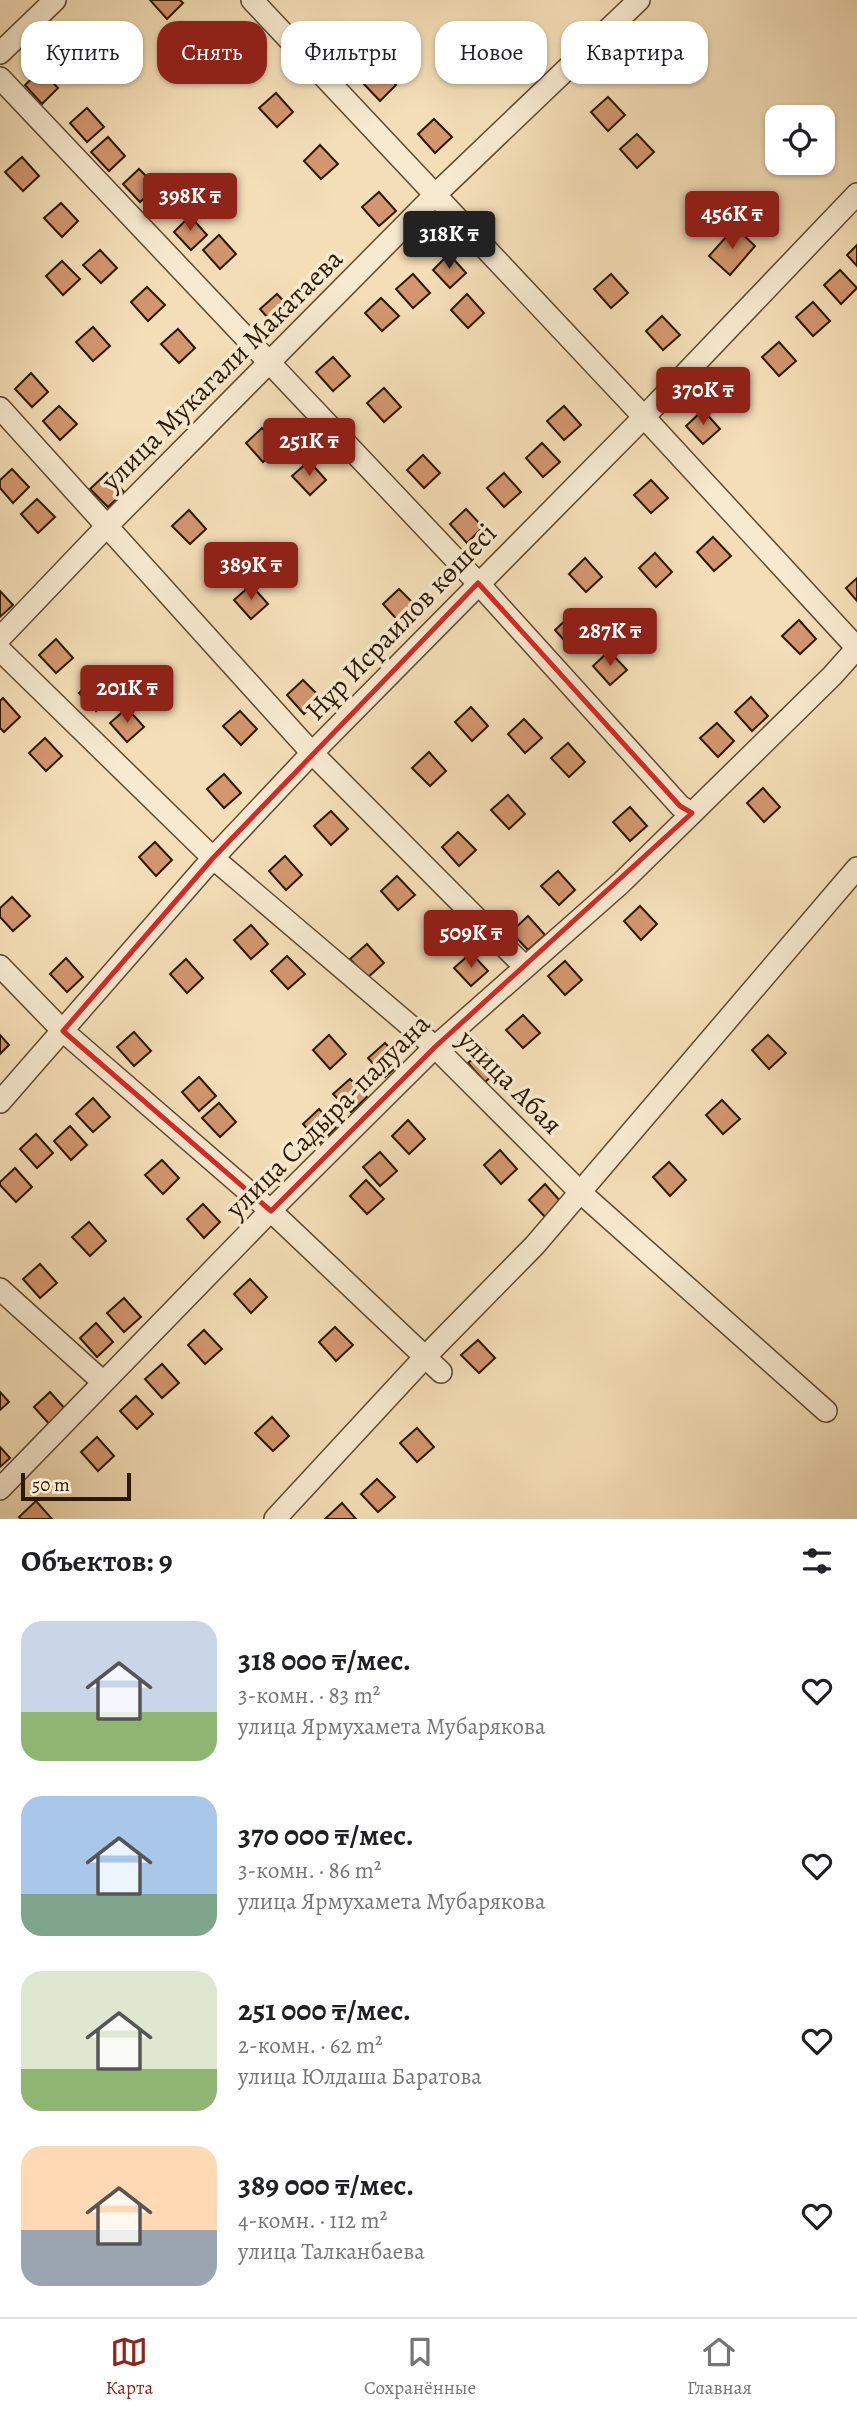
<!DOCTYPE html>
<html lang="ru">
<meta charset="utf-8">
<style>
:root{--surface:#fff;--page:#f2f2f2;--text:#202124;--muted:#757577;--line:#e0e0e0;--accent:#8f2418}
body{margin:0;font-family:Alegreya,serif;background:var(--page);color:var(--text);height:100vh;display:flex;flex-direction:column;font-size:26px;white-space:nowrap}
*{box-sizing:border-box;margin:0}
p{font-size:23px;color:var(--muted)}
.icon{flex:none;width:38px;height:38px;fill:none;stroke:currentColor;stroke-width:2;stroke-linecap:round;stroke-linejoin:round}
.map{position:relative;height:1519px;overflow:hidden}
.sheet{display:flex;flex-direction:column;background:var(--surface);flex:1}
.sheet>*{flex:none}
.guide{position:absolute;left:21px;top:21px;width:816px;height:63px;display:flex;gap:14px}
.fabs{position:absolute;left:765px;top:105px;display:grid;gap:14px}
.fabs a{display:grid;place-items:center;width:70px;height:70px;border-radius:14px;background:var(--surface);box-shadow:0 2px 5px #0004;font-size:35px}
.scale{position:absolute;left:21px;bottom:18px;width:110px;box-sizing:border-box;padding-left:7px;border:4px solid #2c1803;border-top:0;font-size:19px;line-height:24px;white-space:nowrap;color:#2c1803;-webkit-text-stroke:5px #f8ead0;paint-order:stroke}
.price{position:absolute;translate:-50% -60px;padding:0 16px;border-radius:7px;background:var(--accent);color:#fff;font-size:23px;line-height:46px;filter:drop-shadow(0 2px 4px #0008)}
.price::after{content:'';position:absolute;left:50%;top:42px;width:21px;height:16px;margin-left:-10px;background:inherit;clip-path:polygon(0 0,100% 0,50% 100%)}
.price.active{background:#222;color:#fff}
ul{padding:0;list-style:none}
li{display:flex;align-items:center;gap:21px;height:175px;padding:0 21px}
li span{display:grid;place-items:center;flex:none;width:196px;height:140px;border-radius:21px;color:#555}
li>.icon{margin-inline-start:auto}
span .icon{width:84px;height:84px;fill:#fffc;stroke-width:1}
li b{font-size:30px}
h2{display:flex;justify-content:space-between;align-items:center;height:84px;padding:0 21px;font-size:30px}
.chip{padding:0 24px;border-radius:21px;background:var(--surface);box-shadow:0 2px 5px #0004;font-size:24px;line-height:63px}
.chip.active{background:var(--accent);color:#fff}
.dock{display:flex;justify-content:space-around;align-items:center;height:98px;border-top:2px solid var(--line);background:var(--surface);font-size:19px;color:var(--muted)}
.dock a{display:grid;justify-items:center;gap:4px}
.dock .active{color:var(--accent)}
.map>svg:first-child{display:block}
</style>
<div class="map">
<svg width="857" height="1519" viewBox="0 0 857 1519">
<rect width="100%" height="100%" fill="#f4deb7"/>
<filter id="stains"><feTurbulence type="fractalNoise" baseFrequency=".00286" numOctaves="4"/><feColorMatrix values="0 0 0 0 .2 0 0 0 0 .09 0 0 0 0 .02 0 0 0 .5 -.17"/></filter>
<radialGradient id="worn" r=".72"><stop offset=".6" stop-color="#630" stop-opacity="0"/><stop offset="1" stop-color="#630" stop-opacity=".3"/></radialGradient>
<!-- building -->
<g fill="#d3966e" stroke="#2c1803" stroke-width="2">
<path d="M150 0H180L183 3 167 19Z"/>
<path d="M230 35 248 54 231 69 214 50Z"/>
<path d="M123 36 140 54 124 70 107 51Z"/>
<path d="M379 67 396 85 380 101 362 82Z"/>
<path d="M41 70 58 88 42 104 25 85Z"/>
<path d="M276 93 293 112 277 127 259 108Z"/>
<path d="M608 97 625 115 608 131 591 112Z"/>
<path d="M87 108 104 127 87 142 70 123Z"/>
<path d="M434 119 452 137 435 153 418 134Z"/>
<path d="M637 134 654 152 637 168 620 149Z"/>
<path d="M108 137 125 156 109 171 91 152Z"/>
<path d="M320 145 338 164 321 179 304 161Z"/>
<path d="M22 157 39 176 23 191 5 172Z"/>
<path d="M139 169 157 187 140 202 123 184Z"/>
<path d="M379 192 396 211 379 226 362 207Z"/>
<path d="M61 203 78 221 62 237 44 218Z"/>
<path d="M190 216 207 235 191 250 174 232Z"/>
<path d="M735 227 755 246 730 275 709 256Z"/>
<path d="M219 235 236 254 220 269 203 250Z"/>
<path d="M857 245V266L847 255Z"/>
<path d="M100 250 117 268 101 283 83 265Z"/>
<path d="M449 254 466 273 450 288 433 270Z"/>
<path d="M62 261 80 279 63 295 46 276Z"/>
<path d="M840 270 857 288 841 304 824 285Z"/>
<path d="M413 274 430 293 413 308 396 289Z"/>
<path d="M611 274 628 293 611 308 594 289Z"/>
<path d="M147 287 165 305 148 321 131 302Z"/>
<path d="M277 294 294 312 277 328 260 309Z"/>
<path d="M467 294 484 313 468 328 451 310Z"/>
<path d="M381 298 399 316 382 331 365 313Z"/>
<path d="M813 302 830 321 813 336 796 317Z"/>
<path d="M662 316 680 335 663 350 646 331Z"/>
<path d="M93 327 110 346 93 361 76 342Z"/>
<path d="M178 329 195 348 179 363 161 344Z"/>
<path d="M779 342 796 361 779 376 762 357Z"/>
<path d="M333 357 350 376 333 391 316 372Z"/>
<path d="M31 373 48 392 32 407 15 389Z"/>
<path d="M384 388 401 407 384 422 367 403Z"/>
<path d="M59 406 77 424 60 440 43 421Z"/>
<path d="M564 406 581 425 564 440 547 421Z"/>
<path d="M703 410 720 429 703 444 686 426Z"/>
<path d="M262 428 280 447 263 462 246 443Z"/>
<path d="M542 443 560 462 543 477 526 458Z"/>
<path d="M423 455 440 473 424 488 407 470Z"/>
<path d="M309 461 326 480 310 495 292 476Z"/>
<path d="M12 469 29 487 13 503 0 488V480Z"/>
<path d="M107 473 124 492 108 507 90 489Z"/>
<path d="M504 473 521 492 504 507 487 488Z"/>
<path d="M651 480 668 498 651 513 634 495Z"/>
<path d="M37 499 55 517 38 533 21 514Z"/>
<path d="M466 509 483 527 467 543 450 524Z"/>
<path d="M189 510 206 529 190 544 172 526Z"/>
<path d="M713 537 731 556 714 571 697 552Z"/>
<path d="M655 553 672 572 656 587 639 568Z"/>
<path d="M585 558 602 577 586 592 569 574Z"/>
<path d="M857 578V601L846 588Z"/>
<path d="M251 585 268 604 251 619 234 600Z"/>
<path d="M399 589 417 607 400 623 383 604Z"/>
<path d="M0 591 13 605 0 617Z"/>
<path d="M571 615 588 634 572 649 555 630Z"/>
<path d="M799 620 816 639 800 654 782 636Z"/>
<path d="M56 639 73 658 56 673 39 655Z"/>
<path d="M609 651 627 670 610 685 593 666Z"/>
<path d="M95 678 113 696 96 711 79 693Z"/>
<path d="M303 680 321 698 304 714 287 695Z"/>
<path d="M751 697 768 716 752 731 735 712Z"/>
<path d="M3 698 20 717 4 732 0 728V701Z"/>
<path d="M471 707 488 726 472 741 455 722Z"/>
<path d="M127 708 144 727 127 742 110 723Z"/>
<path d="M240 711 257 729 241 745 223 726Z"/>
<path d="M524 719 542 738 525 753 508 734Z"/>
<path d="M717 723 734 741 718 757 700 738Z"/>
<path d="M45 738 62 756 46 771 29 753Z"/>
<path d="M568 743 585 762 569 777 551 758Z"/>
<path d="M429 752 446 771 430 786 412 768Z"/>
<path d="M224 774 241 793 224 808 207 789Z"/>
<path d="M763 788 780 807 764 822 747 803Z"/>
<path d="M508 795 525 814 509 829 491 810Z"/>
<path d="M630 807 647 826 630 841 613 822Z"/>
<path d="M331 811 348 829 331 845 314 826Z"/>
<path d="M458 832 476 850 459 866 442 847Z"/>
<path d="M155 842 172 860 156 876 139 857Z"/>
<path d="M285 856 302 875 286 890 269 871Z"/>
<path d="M558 871 575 890 559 905 541 886Z"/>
<path d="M397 876 415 895 398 910 381 891Z"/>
<path d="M12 897 30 916 13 931 0 917V908Z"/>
<path d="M640 906 657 924 641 940 624 921Z"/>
<path d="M528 916 545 935 528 950 511 932Z"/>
<path d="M251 925 268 944 251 959 234 940Z"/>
<path d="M367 944 384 963 367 978 350 959Z"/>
<path d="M471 953 488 971 471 986 454 968Z"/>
<path d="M287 956 305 974 288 989 271 971Z"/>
<path d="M66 958 83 977 67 992 50 974Z"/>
<path d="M186 959 203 978 187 993 170 974Z"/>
<path d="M565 961 582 980 565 995 548 976Z"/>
<path d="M523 1015 540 1033 523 1048 506 1030Z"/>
<path d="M134 1032 151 1051 134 1066 117 1047Z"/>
<path d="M0 1035 9 1045 0 1054Z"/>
<path d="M329 1035 346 1054 330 1069 313 1050Z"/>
<path d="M768 1035 786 1053 769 1069 752 1050Z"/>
<path d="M385 1043 402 1062 385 1077 368 1058Z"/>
<path d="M485 1048 502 1067 485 1082 468 1063Z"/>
<path d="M199 1077 216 1096 199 1111 182 1092Z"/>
<path d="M350 1079 367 1097 351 1112 333 1094Z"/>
<path d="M93 1098 110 1117 93 1132 76 1114Z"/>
<path d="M722 1100 740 1119 723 1134 706 1115Z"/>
<path d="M219 1103 236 1122 220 1137 202 1118Z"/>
<path d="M319 1109 336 1128 320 1143 303 1124Z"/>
<path d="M408 1120 425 1139 409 1154 392 1136Z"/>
<path d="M70 1126 87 1145 71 1160 54 1141Z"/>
<path d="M36 1134 53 1153 37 1168 20 1149Z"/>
<path d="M500 1150 517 1169 501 1184 484 1165Z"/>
<path d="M380 1152 397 1171 380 1186 363 1167Z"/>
<path d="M162 1160 179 1178 163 1194 145 1175Z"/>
<path d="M669 1162 686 1180 670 1196 653 1177Z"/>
<path d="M15 1168 32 1187 16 1202 0 1185V1182Z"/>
<path d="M366 1180 384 1199 367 1214 350 1196Z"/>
<path d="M545 1184 562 1203 546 1218 529 1200Z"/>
<path d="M203 1204 220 1222 204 1238 187 1219Z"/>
<path d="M89 1222 106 1241 90 1256 72 1237Z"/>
<path d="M40 1264 57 1283 40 1298 23 1279Z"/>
<path d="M250 1279 267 1297 251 1313 234 1294Z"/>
<path d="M124 1298 141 1317 124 1332 107 1313Z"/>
<path d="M96 1323 113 1342 97 1357 80 1338Z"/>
<path d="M335 1327 353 1345 336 1361 319 1342Z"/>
<path d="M204 1330 222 1349 205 1364 188 1345Z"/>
<path d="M478 1340 495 1358 479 1373 461 1355Z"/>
<path d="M162 1364 179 1383 162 1398 145 1379Z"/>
<path d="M0 1392 9 1402 0 1410Z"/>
<path d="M50 1392 67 1411 51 1426 34 1407Z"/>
<path d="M136 1396 153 1414 137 1429 120 1411Z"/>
<path d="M272 1417 289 1436 273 1451 255 1433Z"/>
<path d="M417 1428 434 1447 417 1462 400 1443Z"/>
<path d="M97 1437 114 1456 98 1471 81 1452Z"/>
<path d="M0 1447 10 1458 0 1467Z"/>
<path d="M377 1479 395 1497 378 1512 361 1494Z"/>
<path d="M36 1501 52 1519H21L19 1517Z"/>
<path d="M342 1503 356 1519H325Z"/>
</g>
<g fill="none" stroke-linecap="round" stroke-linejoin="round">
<defs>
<g id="minor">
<path d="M252 0 644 417 857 648"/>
<path d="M0 53 55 0"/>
<path d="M0 78 478 583 680 806 692 813"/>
<path d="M0 408 312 753 525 967"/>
<path d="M0 638 107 526 435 195 639 0"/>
<path d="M0 650 213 858 435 1047 580 1192 826 1411"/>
<path d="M0 966 63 1031 271 1211 441 1372"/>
<path d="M0 1102 213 858 312 753 644 417 857 194"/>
<path d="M0 1289 103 1382"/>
<path d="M0 1489 278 1203 435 1047 621 883 832 676 857 648"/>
<path d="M275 1519 425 1357 535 1245 857 868"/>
</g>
</defs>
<!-- minor casing -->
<use href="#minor" stroke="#5e4a30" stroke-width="24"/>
<!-- minor -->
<use href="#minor" stroke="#f8ead0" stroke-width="21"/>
</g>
<!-- marked area -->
<path fill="none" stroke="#d62828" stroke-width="5" stroke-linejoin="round" d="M478 583 680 806 692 813 435 1047 271 1211 63 1031 213 858Z"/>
<g text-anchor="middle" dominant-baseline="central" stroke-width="7" stroke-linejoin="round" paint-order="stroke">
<!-- street labels -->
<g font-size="28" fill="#2c1803" stroke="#f8ead0">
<text transform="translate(222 370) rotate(-45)">улица Мукагали Макатаева</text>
<text transform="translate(401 622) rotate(-46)">Нұр Исраилов көшесі</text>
<text transform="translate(510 1082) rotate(45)">улица Абая</text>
<text transform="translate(328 1116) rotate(-45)">улица Садыра-палуана</text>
</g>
</g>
<rect width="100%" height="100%" filter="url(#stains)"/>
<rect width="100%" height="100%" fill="url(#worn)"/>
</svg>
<div class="fabs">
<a><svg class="icon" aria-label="locate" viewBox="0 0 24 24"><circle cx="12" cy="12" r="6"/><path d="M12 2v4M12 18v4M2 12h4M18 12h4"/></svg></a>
</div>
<div class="scale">50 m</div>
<b class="price" style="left:190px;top:233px">398K ₸</b>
<b class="price" style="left:732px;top:251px">456K ₸</b>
<b class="price active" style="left:449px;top:271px">318K ₸</b>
<b class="price" style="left:703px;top:427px">370K ₸</b>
<b class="price" style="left:309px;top:478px">251K ₸</b>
<b class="price" style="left:251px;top:602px">389K ₸</b>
<b class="price" style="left:610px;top:668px">287K ₸</b>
<b class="price" style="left:127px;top:725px">201K ₸</b>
<b class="price" style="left:471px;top:970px">509K ₸</b>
<div class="guide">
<a class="chip">Купить</a>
<a class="chip active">Снять</a>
<a class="chip">Фильтры</a>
<a class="chip">Новое</a>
<a class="chip">Квартира</a>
</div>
</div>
<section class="sheet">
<h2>Объектов: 9<svg class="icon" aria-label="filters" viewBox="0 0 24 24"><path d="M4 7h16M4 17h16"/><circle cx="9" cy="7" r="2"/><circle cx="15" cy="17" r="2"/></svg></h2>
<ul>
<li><span style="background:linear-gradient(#c9d6e8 65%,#8fb573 0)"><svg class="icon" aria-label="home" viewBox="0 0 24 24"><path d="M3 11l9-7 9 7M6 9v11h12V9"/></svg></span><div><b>318 000 ₸/мес.</b><p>3-комн. · 83 m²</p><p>улица Ярмухамета Мубарякова</p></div><svg class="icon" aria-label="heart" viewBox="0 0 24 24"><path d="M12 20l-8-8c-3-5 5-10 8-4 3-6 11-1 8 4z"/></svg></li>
<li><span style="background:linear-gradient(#a9c7e8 70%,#7fa58c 0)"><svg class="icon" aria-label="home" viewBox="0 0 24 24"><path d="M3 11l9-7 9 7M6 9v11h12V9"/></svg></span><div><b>370 000 ₸/мес.</b><p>3-комн. · 86 m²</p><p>улица Ярмухамета Мубарякова</p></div><svg class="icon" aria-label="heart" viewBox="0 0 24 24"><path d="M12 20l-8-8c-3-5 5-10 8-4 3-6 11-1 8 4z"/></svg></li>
<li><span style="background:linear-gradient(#dfe7d0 70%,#8fb573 0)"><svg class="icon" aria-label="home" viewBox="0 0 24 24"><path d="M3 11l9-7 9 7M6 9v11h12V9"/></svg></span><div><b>251 000 ₸/мес.</b><p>2-комн. · 62 m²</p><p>улица Юлдаша Баратова</p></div><svg class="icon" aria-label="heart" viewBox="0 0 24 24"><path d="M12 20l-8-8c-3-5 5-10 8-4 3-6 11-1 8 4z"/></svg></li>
<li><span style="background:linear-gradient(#ffd9b3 60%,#9aa5b1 0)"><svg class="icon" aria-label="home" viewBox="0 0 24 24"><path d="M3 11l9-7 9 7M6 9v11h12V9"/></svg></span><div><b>389 000 ₸/мес.</b><p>4-комн. · 112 m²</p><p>улица Талканбаева</p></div><svg class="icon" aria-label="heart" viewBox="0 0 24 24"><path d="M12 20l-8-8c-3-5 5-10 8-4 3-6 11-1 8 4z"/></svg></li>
</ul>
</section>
<nav class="dock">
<a class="active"><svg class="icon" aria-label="map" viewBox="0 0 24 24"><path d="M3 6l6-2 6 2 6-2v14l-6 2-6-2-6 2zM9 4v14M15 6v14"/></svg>Карта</a>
<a><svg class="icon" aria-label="saved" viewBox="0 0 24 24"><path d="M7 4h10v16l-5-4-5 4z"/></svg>Сохранённые</a>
<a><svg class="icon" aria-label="home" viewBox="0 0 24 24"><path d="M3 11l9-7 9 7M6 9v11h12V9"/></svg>Главная</a>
</nav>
